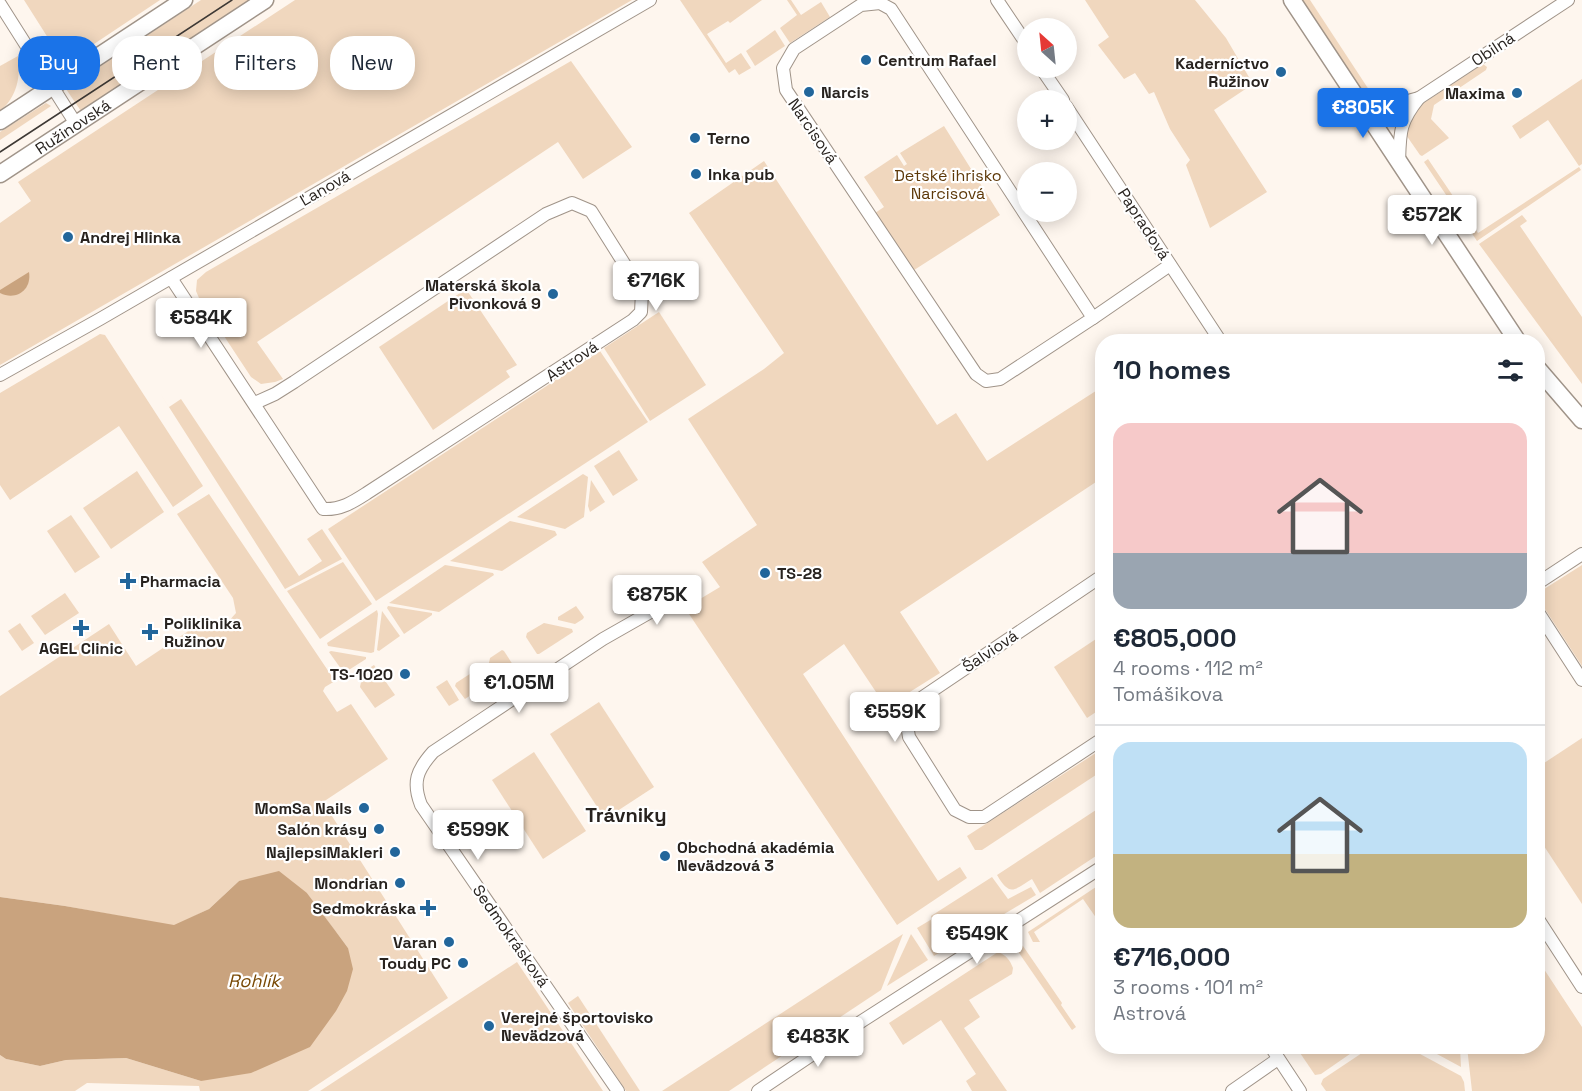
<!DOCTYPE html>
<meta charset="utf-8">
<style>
:root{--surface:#fff;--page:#f6f6f7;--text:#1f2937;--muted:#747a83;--line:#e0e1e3;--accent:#1a73e8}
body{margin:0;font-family:"Space Grotesk",sans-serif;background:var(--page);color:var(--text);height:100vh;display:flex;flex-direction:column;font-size:22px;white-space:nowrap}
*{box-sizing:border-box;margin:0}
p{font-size:20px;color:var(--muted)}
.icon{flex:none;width:33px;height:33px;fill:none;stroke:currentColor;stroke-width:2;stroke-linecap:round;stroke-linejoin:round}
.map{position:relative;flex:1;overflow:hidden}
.sheet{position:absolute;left:1095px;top:334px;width:450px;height:720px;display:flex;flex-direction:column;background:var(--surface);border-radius:24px;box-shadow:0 3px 15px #0003}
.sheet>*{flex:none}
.banner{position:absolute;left:18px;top:36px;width:570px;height:54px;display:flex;gap:12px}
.needle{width:39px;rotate:333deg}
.controls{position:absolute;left:1017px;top:18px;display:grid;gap:12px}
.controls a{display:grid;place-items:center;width:60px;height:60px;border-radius:50%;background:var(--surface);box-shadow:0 3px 15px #0003;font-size:30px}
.price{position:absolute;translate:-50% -51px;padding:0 14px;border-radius:6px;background:#fff;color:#222;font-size:20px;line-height:39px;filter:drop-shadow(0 2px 3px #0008)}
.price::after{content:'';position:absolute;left:50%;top:36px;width:18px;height:14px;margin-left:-9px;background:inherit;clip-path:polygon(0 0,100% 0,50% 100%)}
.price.selected{background:var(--accent);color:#fff}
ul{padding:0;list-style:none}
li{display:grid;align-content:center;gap:12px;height:318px;padding:0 18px}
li+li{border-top:2px solid var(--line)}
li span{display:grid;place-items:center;height:186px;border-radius:18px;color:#555}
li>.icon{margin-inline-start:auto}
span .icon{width:108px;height:108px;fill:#fffc;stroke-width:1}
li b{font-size:26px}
h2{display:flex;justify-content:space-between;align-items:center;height:72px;padding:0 18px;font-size:26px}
.chip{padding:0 21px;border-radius:24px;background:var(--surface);box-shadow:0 3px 15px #0003;font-size:21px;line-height:54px}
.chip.selected{background:var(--accent);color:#fff}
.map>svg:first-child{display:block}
</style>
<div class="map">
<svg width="1582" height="1091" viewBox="0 0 1582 1091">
<rect width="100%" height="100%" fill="#fef6ee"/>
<!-- green -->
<g fill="#f0d7be">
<path d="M24 0H160L70 60 51 58 39 49 50 41Z"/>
<path d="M201 0H249L81 111 66 89Z"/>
<path d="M295 0H632L0 365V223L31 201 18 182Z"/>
<path d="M680 0H762L730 23 728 21 707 34 726 63 741 53 751 68 739 75 735 69 729 73Z"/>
<path d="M787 0H791L801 15 821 2 830 17 790 43 780 28 797 15Z"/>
<path d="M1085 0H1195L1226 38 1253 84 1214 110 1267 192 1210 228 1186 165 1190 160 1170 129 1154 92 1149 94 1135 73 1124 79 1098 45 1109 37Z"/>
<path d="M1302 0H1310L1375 99 1362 91Z"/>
<path d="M775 30 785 46 755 66 746 51Z"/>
<path d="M18 56C21 76 17 97 0 111V66Z"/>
<path d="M571 61 632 147 583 179 558 142 257 342 283 379 275 382 261 384 251 377 199 298 196 291 197 280 206 272Z"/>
<path d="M1483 64 1487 67 1486 70 1434 105 1431 119 1449 138 1422 156 1420 155 1404 132 1413 110Z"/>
<path d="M1582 79V164L1579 166 1548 120 1520 139 1512 126Z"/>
<path d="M46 103 51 106 0 140V132Z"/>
<path d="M944 126 1000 215 911 272 872 215 884 207 864 177 897 155 904 166 907 164 900 153Z"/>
<path d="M1428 159 1478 233 1579 167 1581 170 1477 241 1424 162Z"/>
<path d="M764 161 937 425 956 413 987 461 1102 387V478L900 612 940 673 886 707 844 644 803 674 938 881 960 867 967 878 897 925 685 608 720 587 702 562 757 525 688 419 764 369 784 353 689 213Z"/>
<path d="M1522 215 1527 221 1520 226 1582 317V384L1479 244Z"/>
<path d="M466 289 517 365 506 371 510 377 433 430 379 347Z"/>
<path d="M659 312 706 385 650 421 604 348Z"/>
<path d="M100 334 105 335 203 486 173 507 119 426 10 500 0 485V393Z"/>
<path d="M600 351 648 422 376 601 328 529Z"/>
<path d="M160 393 169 407 181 399 299 576 322 561 307 539 322 529 342 559 285 589Z"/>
<path d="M619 450 638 480 613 496 594 466Z"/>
<path d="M137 471 164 512 111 549 83 508Z"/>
<path d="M583 474 588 477 584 517 565 529 517 517Z"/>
<path d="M591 480 605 502 590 512 588 506Z"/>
<path d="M209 494 335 681 325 687 323 691 337 712 351 704 388 759 323 802 448 998 308 1091H200L199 1086 87 1083 75 1091H0V1055L6 1059 40 1066 66 1060 126 1058 201 1081 348 948 307 893 239 881 209 909 174 926 65 906 0 897V696L109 624 136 666 208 618 214 628 227 623 236 613 233 598 177 514Z"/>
<path d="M71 515 100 557 75 573 47 531Z"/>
<path d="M510 521 555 531 557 535 502 571 450 561Z"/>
<path d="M343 562 372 604 320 639 287 591Z"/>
<path d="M445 565 493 573 494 575 439 612 389 603Z"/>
<path d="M1582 565V666L1539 600 1541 591Z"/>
<path d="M65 593 79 613 45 635 31 616Z"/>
<path d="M388 606 432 613V615L404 634 387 608Z"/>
<path d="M576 606 584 617 583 619 575 624 558 620V617Z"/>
<path d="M377 610 378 614 374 652 371 653 328 646 327 643Z"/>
<path d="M382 611 400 636 379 651 377 650Z"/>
<path d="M20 623 34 643 22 651 8 631Z"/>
<path d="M544 623 572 629 573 632 539 654H537L526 637 527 633Z"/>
<path d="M1102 635V708L1087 718 1054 667Z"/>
<path d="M502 650 504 651 515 668V670L486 689 484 686 490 658Z"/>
<path d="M331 651 366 657V659L344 673 329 652Z"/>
<path d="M374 665 395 695 375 708 360 687 363 672Z"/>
<path d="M479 668 482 669 477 691 465 699 455 686 456 683Z"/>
<path d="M447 680 459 700 449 706 436 687Z"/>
<path d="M599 702 654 787 605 819 550 734Z"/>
<path d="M1582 738V904L1538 837V767Z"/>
<path d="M1102 749V771L982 850H975L967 836Z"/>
<path d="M534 752 586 831 543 859 492 780Z"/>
<path d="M1102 806V852L1040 893 1032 879C1014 890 1010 897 997 875Z"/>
<path d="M992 877 1008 899 1031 887 1036 895 934 956 917 928 932 919 931 916Z"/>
<path d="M1102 883V919L1099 922 1083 899 1034 932 1040 942H1033L1028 932Z"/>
<path d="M903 934 881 990 729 1091H662Z"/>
<path d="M911 934 928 960 887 986Z"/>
<path d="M1020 945 1023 946 1062 1003 1061 1005 1076 1027 1072 1030 1017 950Z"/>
<path d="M998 952C1006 955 1010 960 1013 968L1012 974 969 1000 980 1017 964 1028 1007 1091H972L966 1081 976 1074 941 1020 903 1045 889 1023Z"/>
<path d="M1538 960 1582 1027V1091H1472L1467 1047H1538Z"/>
<path d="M517 962 603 1091H320Z"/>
<path d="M578 996 640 1091H626L568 1003Z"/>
<path d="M1296 1047H1360L1321 1074 1315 1075Z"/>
<path d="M1371 1047H1407L1461 1076 1464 1082 1465 1091H1326L1321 1084 1323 1079Z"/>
<path d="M1424 1047H1460L1461 1067Z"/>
</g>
<!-- water -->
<g fill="#c9a37e">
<path d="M29 272C32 290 16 301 0 293V290Z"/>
<path d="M279 871 307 893 334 929 348 948 353 969 347 991 336 1011 310 1047 251 1073 201 1081 126 1058 66 1060 40 1066 6 1059 0 1055V897L65 906 174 925 209 909 239 881Z"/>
</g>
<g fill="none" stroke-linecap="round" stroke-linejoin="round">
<defs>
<g id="street">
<path d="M997 0 1028 46"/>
<path d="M880 3 891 9 1093 318 1000 379 986 381 976 374 786 90 783 68 794 49 861 5Z"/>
<path d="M0 4 76 124"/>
<path d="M1041 68 1063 100"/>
<path d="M1355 95C1383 105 1389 107 1419 98L1568 0"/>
<path d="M1066 106 1221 342"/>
<path d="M1399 163C1400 132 1399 123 1419 98"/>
<path d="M171 278 323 509C341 510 353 502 367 493L633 320 641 312 642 292 591 211 572 203 546 214 294 382 275 394 255 403"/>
<path d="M1093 318 1170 265"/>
<path d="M0 375 100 319 650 0"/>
<path d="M1102 576 914 703 906 718 909 737 955 810 969 817H984L1102 739"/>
<path d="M1538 583 1582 554"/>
<path d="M1538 612 1582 680"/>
<path d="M1538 919 1582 987"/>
<path d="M1271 1047 1300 1091"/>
<path d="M618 1091 421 805C412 782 417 770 433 752L603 639 682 594"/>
<path d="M758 1091 862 1021 1102 867"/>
<path d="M1232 1091 1278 1059"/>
</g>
<g id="secondary">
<path d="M1292 0 1518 342"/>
<path d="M0 121 184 0"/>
<path id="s1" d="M0 174 265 0"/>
<path d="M1538 369 1582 420"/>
</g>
</defs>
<!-- street casing -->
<use href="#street" stroke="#a09489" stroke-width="14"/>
<!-- secondary casing -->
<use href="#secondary" stroke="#a09489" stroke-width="19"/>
<!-- street -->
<use href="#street" stroke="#fff" stroke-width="12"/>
<!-- secondary -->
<use href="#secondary" stroke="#fff" stroke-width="16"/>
<!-- tram -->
<path stroke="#3e3935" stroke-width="1.5" d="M0 152 232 0"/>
</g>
<!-- markers -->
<g fill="#22669b" stroke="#fff" stroke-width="2">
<circle cx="866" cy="60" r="6"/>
<circle cx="1281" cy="72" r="6"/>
<circle cx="809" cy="92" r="6"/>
<circle cx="1517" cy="93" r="6"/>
<circle cx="695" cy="138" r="6"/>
<circle cx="696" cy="174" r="6"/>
<circle cx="68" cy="237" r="6"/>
<circle cx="553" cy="294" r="6"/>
<circle cx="765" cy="573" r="6"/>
<path d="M125 572h6v6h6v6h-6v6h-6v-6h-6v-6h6z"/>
<path d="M78 619h6v6h6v6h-6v6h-6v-6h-6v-6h6z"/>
<path d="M147 623h6v6h6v6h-6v6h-6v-6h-6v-6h6z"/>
<circle cx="405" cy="674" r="6"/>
<circle cx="364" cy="808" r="6"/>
<circle cx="379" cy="829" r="6"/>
<circle cx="395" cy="852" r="6"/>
<circle cx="665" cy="856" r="6"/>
<circle cx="400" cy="883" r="6"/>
<path d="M425 899h6v6h6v6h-6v6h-6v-6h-6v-6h6z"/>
<circle cx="449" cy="942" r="6"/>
<circle cx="463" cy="963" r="6"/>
<circle cx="489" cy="1026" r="6"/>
</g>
<g text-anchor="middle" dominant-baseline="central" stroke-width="4.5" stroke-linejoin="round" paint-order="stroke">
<!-- street labels -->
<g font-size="16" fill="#28231f" stroke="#fff">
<text transform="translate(1493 49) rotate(-33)">Obilná</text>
<text stroke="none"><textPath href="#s1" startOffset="87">Ružinovská</textPath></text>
<text transform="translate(813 131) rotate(56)">Narcisová</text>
<text transform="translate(325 188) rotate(-30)">Ľanová</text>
<text transform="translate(1144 224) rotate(57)">Papraďová</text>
<text transform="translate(572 361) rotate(-34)">Astrová</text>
<text transform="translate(990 651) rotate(-34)">Šalviová</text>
<text transform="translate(511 936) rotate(55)">Sedmokrásková</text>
</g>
<!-- poi labels -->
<g font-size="16" font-weight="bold" fill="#28231f" stroke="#fff" text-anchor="end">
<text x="878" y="60" text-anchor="start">Centrum Rafael</text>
<text x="1269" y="63">Kaderníctvo<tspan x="1269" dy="18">Ružinov</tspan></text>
<text x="821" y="92" text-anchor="start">Narcis</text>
<text x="1505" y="93">Maxima</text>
<text x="707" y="138" text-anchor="start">Terno</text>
<text x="708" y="174" text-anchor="start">Inka pub</text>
<text x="80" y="237" text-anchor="start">Andrej Hlinka</text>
<text x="541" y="285">Materská škola<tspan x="541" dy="18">Pivonková 9</tspan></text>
<text x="777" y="573" text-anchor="start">TS-28</text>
<text x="140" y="581" text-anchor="start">Pharmacia</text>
<text x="164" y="623" text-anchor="start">Poliklinika<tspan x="164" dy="18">Ružinov</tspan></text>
<text x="81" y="648" text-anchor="middle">AGEL Clinic</text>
<text x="393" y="674">TS-1020</text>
<text x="352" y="808">MomSa Nails</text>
<text x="367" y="829">Salón krásy</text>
<text x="677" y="847" text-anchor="start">Obchodná akadémia<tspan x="677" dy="18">Nevädzová 3</tspan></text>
<text x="383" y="852">NajlepsiMakleri</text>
<text x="388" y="883">Mondrian</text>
<text x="416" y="908">Sedmokráska</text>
<text x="437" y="942">Varan</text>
<text x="451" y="963">Toudy PC</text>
<text x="501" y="1017" text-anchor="start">Verejné športovisko<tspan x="501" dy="18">Nevädzová</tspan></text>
</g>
<!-- park labels -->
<g font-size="16" fill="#5e3909" stroke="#fff">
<text x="948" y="175">Detské ihrisko<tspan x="948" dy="18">Narcisová</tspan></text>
</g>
<!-- water labels -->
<g font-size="18" font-style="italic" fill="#794905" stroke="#fff">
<text x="254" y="980">Rohlík</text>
</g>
<!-- quarter labels -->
<g font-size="20" font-weight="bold" fill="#28231f" stroke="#fff">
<text x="626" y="815">Trávniky</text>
</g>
</g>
</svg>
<div class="controls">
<a><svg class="needle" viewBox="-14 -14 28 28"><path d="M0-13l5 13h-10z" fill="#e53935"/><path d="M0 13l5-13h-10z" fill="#747a83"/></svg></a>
<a>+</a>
<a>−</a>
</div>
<b class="price selected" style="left:1363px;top:139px">€805K</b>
<b class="price" style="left:1432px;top:246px">€572K</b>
<b class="price" style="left:656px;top:312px">€716K</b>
<b class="price" style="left:201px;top:349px">€584K</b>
<b class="price" style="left:657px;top:626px">€875K</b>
<b class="price" style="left:519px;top:714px">€1.05M</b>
<b class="price" style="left:895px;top:743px">€559K</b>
<b class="price" style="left:478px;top:861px">€599K</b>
<b class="price" style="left:977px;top:965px">€549K</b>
<b class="price" style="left:818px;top:1068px">€483K</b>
<div class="banner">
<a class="chip selected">Buy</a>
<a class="chip">Rent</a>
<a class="chip">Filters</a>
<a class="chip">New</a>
</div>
<section class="sheet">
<h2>10 homes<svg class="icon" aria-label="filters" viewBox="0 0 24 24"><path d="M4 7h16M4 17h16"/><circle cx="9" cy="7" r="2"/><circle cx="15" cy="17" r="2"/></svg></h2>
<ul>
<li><span style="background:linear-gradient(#f6c9c9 70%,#9aa5b1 0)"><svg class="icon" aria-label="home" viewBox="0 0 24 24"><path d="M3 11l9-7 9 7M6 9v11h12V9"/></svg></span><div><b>€805,000</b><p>4 rooms · 112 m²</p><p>Tomášikova</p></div></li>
<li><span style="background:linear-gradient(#bfe0f5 60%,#c2b280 0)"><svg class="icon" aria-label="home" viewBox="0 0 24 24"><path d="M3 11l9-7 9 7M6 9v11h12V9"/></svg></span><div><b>€716,000</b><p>3 rooms · 101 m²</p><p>Astrová</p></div></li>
</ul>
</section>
</div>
